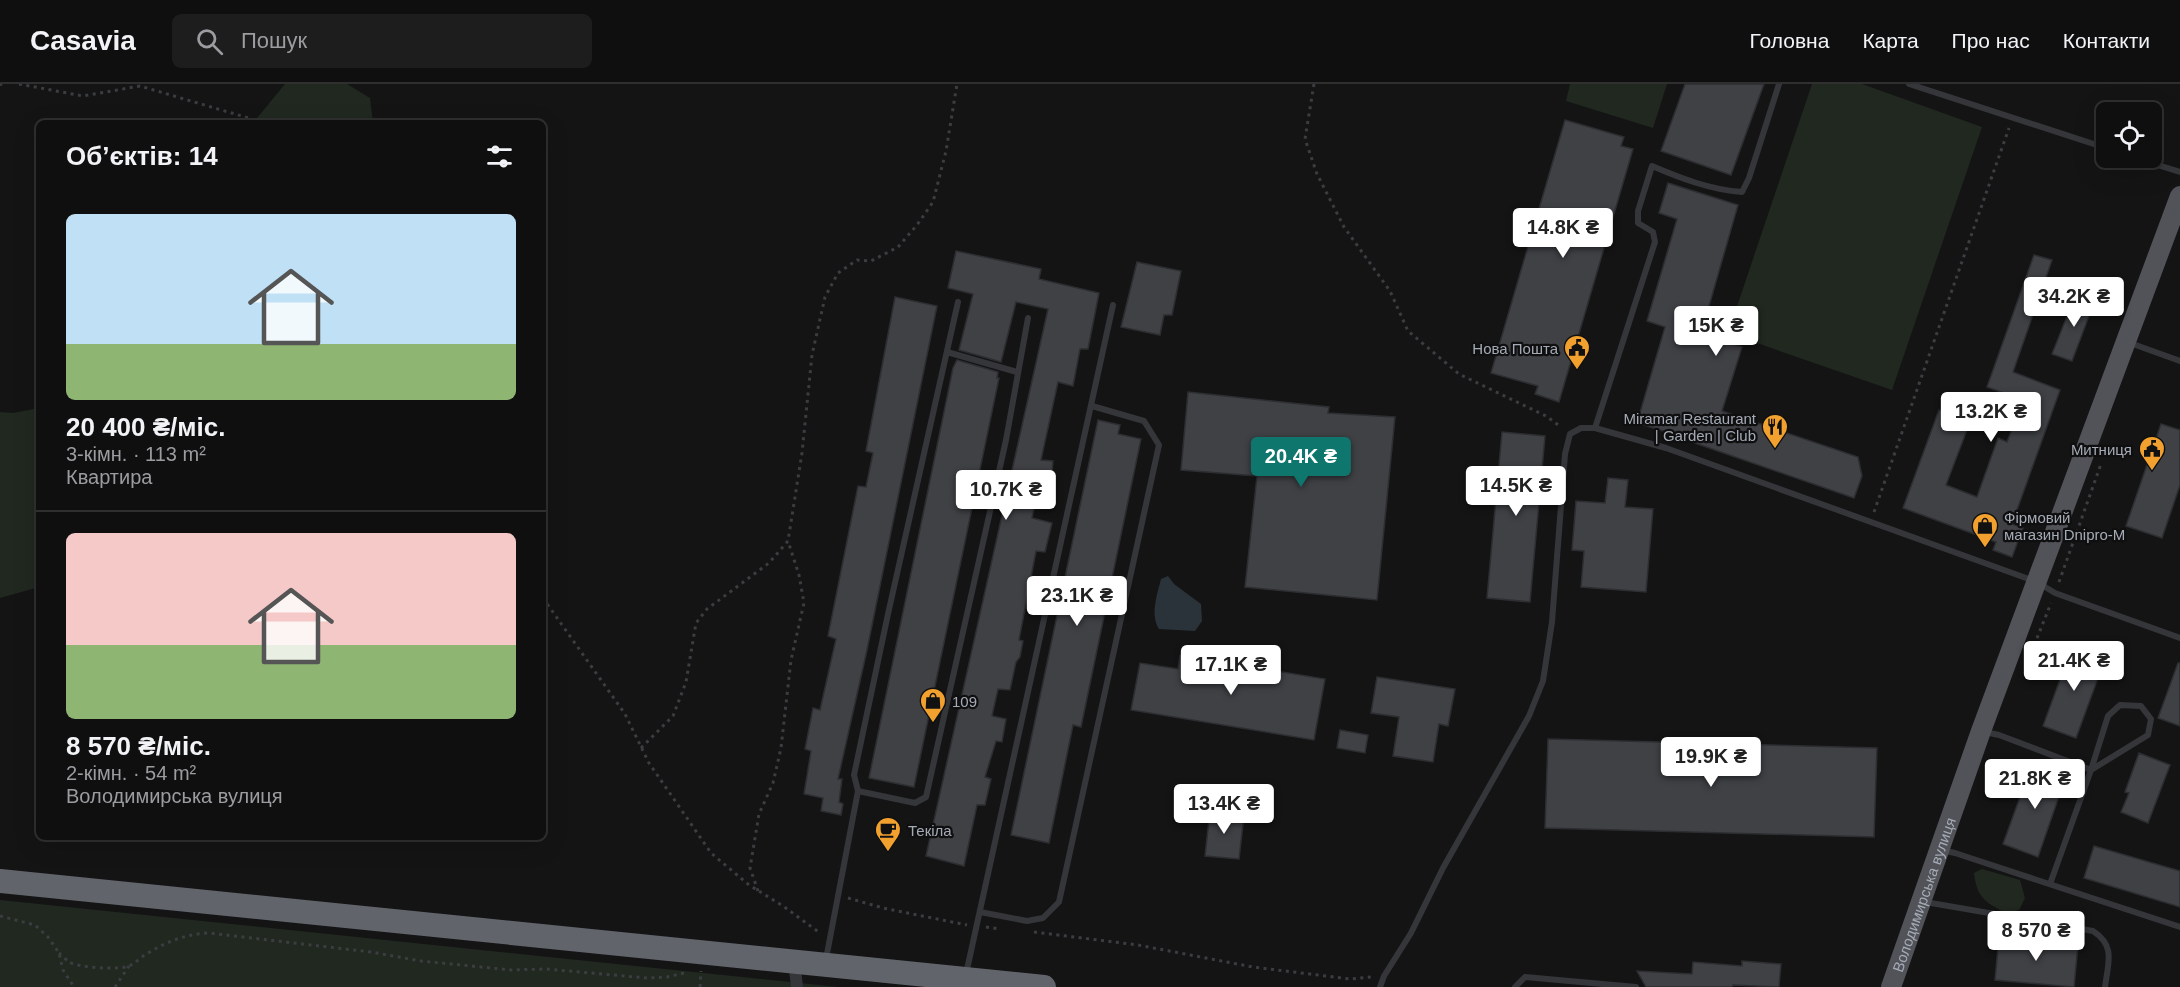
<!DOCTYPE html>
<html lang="uk">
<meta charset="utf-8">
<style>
:root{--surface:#0f0f10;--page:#1d1d1e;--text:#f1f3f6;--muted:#9b9c9f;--line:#2f2f30;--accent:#0f766e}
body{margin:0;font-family:Helvetica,sans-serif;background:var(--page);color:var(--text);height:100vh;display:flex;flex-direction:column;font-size:22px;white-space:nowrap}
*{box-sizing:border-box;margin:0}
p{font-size:20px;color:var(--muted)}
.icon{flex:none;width:33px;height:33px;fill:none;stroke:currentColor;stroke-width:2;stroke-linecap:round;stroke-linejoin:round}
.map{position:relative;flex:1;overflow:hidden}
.panel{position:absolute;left:36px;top:36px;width:510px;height:720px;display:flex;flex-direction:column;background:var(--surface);border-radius:9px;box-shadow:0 6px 24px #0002,0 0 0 2px var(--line)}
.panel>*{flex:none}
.buttons{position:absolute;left:2096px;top:18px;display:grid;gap:12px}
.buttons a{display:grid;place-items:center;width:66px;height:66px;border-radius:9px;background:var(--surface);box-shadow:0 6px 24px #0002,0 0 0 2px var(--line);font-size:30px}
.price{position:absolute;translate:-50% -51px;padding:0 14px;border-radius:6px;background:#fff;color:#222;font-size:20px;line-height:39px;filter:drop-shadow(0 2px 3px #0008)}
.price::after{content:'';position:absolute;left:50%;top:36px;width:18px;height:14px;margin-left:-9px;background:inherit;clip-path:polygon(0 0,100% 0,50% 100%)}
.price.active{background:var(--accent);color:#fff}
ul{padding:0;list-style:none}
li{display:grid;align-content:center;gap:12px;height:318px;padding:0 30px}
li+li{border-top:2px solid var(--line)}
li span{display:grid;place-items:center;height:186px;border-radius:9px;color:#555}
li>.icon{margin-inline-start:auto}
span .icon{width:108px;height:108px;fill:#fffc;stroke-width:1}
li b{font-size:26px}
h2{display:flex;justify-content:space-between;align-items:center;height:72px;padding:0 30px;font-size:26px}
header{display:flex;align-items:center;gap:36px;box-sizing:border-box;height:84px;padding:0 30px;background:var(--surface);border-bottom:2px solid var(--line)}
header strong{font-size:28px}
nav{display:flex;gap:33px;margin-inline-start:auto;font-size:21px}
.search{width:420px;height:54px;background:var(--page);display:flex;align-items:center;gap:15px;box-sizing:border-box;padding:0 21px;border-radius:9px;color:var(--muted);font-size:22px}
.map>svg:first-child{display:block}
</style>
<header>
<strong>Casavia</strong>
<div class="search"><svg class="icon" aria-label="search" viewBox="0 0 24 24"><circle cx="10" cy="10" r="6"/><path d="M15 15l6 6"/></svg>Пошук</div>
<nav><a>Головна</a><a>Карта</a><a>Про нас</a><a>Контакти</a></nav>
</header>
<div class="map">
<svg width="2180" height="903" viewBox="0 0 2180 903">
<rect width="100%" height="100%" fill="#141415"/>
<!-- green -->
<g fill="#202820">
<path d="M285 0H347L370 14 373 39H253Z"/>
<path d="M1570 0H1667L1653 44 1566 17Z"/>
<path d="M1812 0H1862L1982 43 1892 306 1728 249Z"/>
<path d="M39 324V503L0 514V328L13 329Z"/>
<path d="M1982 785 2020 796 2025 814 2019 826 2006 829C1985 818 1977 814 1974 789Z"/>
<path d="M0 816 838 903H0Z"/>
</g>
<!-- water -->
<path fill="#2a3339" d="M1168 492 1174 500 1201 520 1202 537 1195 547 1159 545C1150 531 1157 511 1161 495Z"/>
<!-- building -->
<g fill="#3f4145" stroke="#2d2e31" stroke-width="1.5">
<path d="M1685 0H1764L1731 91 1661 67Z"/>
<path d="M1565 36 1624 53 1621 62 1633 65 1559 318 1535 310 1538 302 1491 289Z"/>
<path d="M1668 99 1738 121 1701 250 1742 263 1722 327 1858 373 1862 392 1854 414 1692 358 1693 356 1637 339 1665 243 1647 237 1677 135 1659 129Z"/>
<path d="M956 167 1041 185 1039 195 1099 209 1088 265H1080L1073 302 1058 298 1041 376 1053 377 1051 400 1039 399 1032 434 1052 439 1045 468 1036 467 1019 556 1023 557 1020 573 1016 578 1010 606 998 605 992 632 1006 635 1002 658 996 657 985 693 991 695 985 721H977L964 782 926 772 1048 225 1016 218 1001 278 959 266 973 210 948 204Z"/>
<path d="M2034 171 2052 176 2013 288 2060 306 2012 440 2023 444 2012 473 1993 466 1996 458 1903 424 1939 326 1970 338 1946 401 1977 413 1998 354 2007 358 2023 316 1987 303Z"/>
<path d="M1137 178 1181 187 1172 231H1164L1160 251 1121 243Z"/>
<path d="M2076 210 2095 216 2072 277 2052 270Z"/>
<path d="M895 213 937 222 867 566 838 695H842L839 718 843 720 841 731 821 727 823 714 804 710 811 667 805 665 813 624 820 626 836 555 828 552 858 402 866 403 873 369 866 367Z"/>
<path d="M957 276 998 288 997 294H999L914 703 869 694 953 284Z"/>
<path d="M1188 308 1329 323 1328 329 1395 333 1377 516 1245 503 1257 392 1181 386Z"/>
<path d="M1098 336 1120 341 1118 350 1141 355 1081 643 1073 641 1049 759 1011 751Z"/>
<path d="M2161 340 2180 346V401L2162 454 2126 442Z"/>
<path d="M1502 348 1545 352 1530 518 1487 514Z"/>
<path d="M1608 394 1628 396 1625 423 1653 425 1646 508 1581 503 1584 467 1572 466 1576 417 1605 419Z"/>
<path d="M2072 563 2105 575 2076 654 2043 642Z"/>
<path d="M1180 571 1325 595 1314 656 1131 626 1140 579 1178 585Z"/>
<path d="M2178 579H2180V642L2158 634Z"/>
<path d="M1377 593 1455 605 1448 642 1439 640 1433 678 1393 672 1399 633 1371 629Z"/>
<path d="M1340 646 1368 651 1365 669 1337 664Z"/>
<path d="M1548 655 1877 664 1874 753 1545 744Z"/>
<path d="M2139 669 2170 681 2148 739 2121 728 2129 709 2125 708Z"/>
<path d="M2032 680 2066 692 2038 773 2003 760Z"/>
<path d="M1210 727 1244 731 1239 775 1205 772Z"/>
<path d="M2094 762 2180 787V823L2084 794Z"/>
<path d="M1999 853 2078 861 2074 903 1995 896Z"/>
<path d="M1742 877 1781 880 1779 903 1733 901 1732 903H1646L1637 887 1692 890 1693 878 1742 882Z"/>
</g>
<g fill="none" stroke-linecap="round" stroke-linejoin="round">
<!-- path -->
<g stroke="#3b3d41" stroke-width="3" stroke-dasharray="3 4.5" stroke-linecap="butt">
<path d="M19 0 83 12 140 2 252 35 255 39"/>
<path d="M1314 0 1305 55 1317 90 1344 143 1390 207 1408 247 1459 290 1546 332 1561 343"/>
<path d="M0 1 2 0"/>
<path d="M1874 428 2009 44"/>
<path d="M2059 498 2101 380"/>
<path d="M543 514 625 630 649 679 711 769 749 801 783 822 820 849"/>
<path d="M2026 582 2051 519"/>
<path d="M641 664 673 632 686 598 696 539 707 525 769 479 788 457 802 369 812 271 825 213 838 189 857 176 871 177 898 163 917 141 933 118 946 67 957 0"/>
<path d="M758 807 750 784 759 730 773 699 781 664 791 576 804 519 799 491 788 457"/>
<path d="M848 814 883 824 967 841"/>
<path d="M0 832 35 841 48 853 59 869 63 886 74 903"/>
<path d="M986 843 1000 845"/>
<path d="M1034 848 1138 861 1253 883 1350 895 1371 893"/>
<path d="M59 869C62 871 66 876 69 878 79 884 119 886 129 882 136 879 142 872 148 869 168 857 186 850 209 849L371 868 421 877 511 886 546 885 647 894 667 893 688 888"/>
<path d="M115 903 129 882"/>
<path d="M700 903 701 887"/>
</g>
<!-- lane -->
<g stroke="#35363a" stroke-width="6">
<path d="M1909 0 2106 64"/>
<path d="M2135 74 2180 88"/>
<path d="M2130 259 2180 277"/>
<path d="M947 268 1017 288"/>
<path d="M1595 344 1655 158 1653 148 1638 139V127L1652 82C1680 94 1711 106 1742 108L1749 94 1779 0"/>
<path d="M1985 648 1999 651 2091 686 2148 651 2151 635 2141 622 2120 621 2108 632 2091 686 2050 800"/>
<path d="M858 707 915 719 926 713 1006 356 1028 234"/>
<path d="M1941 766 1955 769 2180 843"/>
<path d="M1925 818 2093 847C2116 862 2108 879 2105 903"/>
<path d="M980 828 1027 837 1043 834 1059 818 1159 361 1144 337 1092 322"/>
<path d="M826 875 858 707 854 691 888 530 958 218"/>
<path d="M966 890 1113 221"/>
<path d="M1380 903 1384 892 1411 849 1443 784 1529 632 1543 597 1552 538 1565 370 1570 350 1581 344H1595L1666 364 2037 498 2055 509 2180 554"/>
<path d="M1515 903 1525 893 1636 903"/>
</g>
<!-- street -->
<path stroke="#35363a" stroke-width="12" d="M794 877 797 903"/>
<!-- primary -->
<path stroke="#515359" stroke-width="20" id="s1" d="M1891 903 1981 647 2180 112"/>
<!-- highway -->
<path stroke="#61646b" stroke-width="24" d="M0 797 1044 903"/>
</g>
<!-- icons -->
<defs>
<symbol id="civic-pin" viewBox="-11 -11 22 30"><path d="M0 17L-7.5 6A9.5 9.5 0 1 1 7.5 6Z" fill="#f2a12f" stroke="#0f0f10"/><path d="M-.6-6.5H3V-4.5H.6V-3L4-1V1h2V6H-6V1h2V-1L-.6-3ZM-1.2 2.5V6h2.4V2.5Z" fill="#111"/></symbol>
<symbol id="restaurant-pin" viewBox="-11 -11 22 30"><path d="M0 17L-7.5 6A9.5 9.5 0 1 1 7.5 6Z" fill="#f2a12f" stroke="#0f0f10"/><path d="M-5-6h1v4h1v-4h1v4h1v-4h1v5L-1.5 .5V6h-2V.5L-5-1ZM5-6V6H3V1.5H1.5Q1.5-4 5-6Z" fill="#111"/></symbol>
<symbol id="shop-pin" viewBox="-11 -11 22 30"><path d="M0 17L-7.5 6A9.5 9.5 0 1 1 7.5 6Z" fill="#f2a12f" stroke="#0f0f10"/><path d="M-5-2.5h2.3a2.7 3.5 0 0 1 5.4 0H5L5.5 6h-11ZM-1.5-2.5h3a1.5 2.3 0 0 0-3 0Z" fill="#111"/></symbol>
<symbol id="cafe-pin" viewBox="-11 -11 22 30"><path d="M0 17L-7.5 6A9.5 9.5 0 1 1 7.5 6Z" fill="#f2a12f" stroke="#0f0f10"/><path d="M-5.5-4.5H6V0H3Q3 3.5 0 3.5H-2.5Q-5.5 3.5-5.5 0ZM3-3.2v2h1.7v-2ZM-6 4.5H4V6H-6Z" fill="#111"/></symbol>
</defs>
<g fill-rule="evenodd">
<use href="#civic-pin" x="1562" y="249" width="30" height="40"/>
<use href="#restaurant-pin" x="1760" y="328" width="30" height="40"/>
<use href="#civic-pin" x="2137" y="350" width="30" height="40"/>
<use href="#shop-pin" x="1970" y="427" width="30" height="40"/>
<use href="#shop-pin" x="918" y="602" width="30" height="40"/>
<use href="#cafe-pin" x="873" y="731" width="30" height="40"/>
</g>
<g text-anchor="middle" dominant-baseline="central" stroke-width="4.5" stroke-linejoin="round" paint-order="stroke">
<!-- poi labels -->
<g font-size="15" fill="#a5abb6" stroke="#0f0f10" text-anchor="end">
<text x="1558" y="264">Нова Пошта</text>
<text x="1756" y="334">Miramar Restaurant<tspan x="1756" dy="17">| Garden | Club</tspan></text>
<text x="2132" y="365">Митниця</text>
<text x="2004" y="433" text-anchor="start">Фірмовий<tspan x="2004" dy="17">магазин Dnipro-M</tspan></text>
<text x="952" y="617" text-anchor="start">109</text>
<text x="908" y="746" text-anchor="start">Текіла</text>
</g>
<!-- street labels -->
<g font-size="15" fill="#a5abb6" stroke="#0f0f10">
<text stroke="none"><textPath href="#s1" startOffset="98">Володимирська вулиця</textPath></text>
</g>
</g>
</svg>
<div class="buttons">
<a><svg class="icon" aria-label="locate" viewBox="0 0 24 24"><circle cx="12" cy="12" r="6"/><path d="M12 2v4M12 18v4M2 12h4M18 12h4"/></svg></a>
</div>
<b class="price" style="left:1563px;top:175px">14.8K ₴</b>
<b class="price" style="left:2074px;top:244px">34.2K ₴</b>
<b class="price" style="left:1716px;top:273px">15K ₴</b>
<b class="price" style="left:1991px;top:359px">13.2K ₴</b>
<b class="price active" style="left:1301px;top:404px">20.4K ₴</b>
<b class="price" style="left:1516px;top:433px">14.5K ₴</b>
<b class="price" style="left:1006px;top:437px">10.7K ₴</b>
<b class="price" style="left:1077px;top:543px">23.1K ₴</b>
<b class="price" style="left:2074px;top:608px">21.4K ₴</b>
<b class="price" style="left:1231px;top:612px">17.1K ₴</b>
<b class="price" style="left:1711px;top:704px">19.9K ₴</b>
<b class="price" style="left:2035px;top:726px">21.8K ₴</b>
<b class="price" style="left:1224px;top:751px">13.4K ₴</b>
<b class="price" style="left:2036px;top:878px">8 570 ₴</b>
<section class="panel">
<h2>Об’єктів: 14<svg class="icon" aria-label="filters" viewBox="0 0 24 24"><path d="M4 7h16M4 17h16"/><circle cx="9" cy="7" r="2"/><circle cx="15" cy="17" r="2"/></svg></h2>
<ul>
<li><span style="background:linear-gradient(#bfe0f5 70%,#8fb573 0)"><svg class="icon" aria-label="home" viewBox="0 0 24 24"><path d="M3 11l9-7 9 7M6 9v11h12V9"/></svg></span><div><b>20 400 ₴/міс.</b><p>3-кімн. · 113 m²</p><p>Квартира</p></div></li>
<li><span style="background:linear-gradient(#f6c9c9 60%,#8fb573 0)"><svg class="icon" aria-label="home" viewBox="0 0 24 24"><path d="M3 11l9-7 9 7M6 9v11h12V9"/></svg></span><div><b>8 570 ₴/міс.</b><p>2-кімн. · 54 m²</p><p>Володимирська вулиця</p></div></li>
</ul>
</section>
</div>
